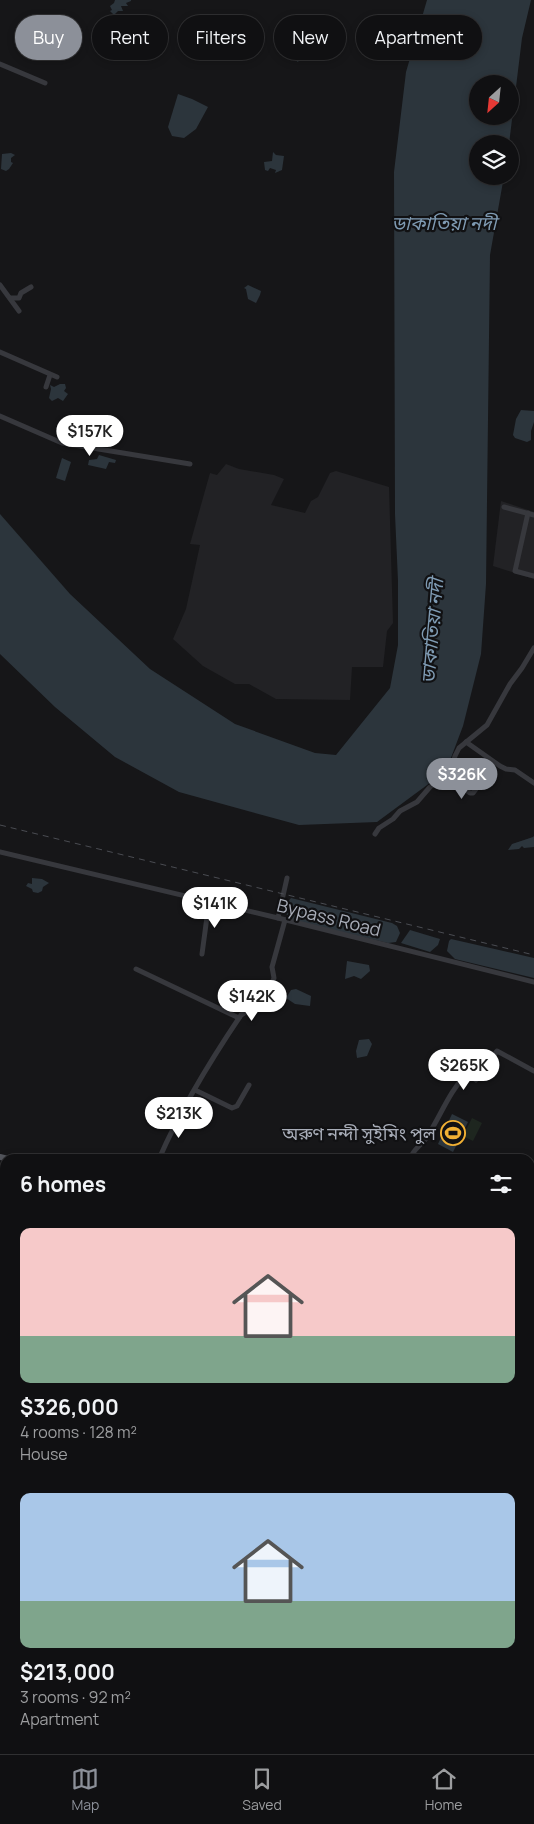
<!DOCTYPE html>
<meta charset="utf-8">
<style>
:root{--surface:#101012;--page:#19191b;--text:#f1f3f6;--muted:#9c9d9f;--line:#303032;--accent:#8c9099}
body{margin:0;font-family:Manrope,"Noto Sans Bengali",sans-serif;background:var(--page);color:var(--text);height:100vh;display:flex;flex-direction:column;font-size:19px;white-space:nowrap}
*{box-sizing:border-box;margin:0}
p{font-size:16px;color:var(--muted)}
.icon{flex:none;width:28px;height:28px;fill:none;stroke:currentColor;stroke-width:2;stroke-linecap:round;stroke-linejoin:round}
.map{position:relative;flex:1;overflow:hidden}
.sheet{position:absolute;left:0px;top:1154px;width:535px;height:601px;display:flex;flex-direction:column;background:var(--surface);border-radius:15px 15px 0 0;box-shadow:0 2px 8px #0003,0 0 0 1px var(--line)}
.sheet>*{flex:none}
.hud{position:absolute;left:15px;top:15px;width:505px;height:45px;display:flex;gap:10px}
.needle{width:32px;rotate:207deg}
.controls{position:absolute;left:469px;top:75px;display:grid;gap:10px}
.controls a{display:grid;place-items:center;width:50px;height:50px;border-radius:50%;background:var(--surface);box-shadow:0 2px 8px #0003,0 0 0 1px var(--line);font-size:25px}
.price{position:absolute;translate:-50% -42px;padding:0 11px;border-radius:18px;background:#fff;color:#222;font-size:16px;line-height:32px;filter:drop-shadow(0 1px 2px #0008)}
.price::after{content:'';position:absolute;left:50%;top:30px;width:15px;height:11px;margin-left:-8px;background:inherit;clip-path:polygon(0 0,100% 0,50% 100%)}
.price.on{background:var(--accent);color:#fff}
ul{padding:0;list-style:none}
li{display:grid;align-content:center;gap:10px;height:265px;padding:0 20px}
li span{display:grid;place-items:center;height:155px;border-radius:10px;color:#555}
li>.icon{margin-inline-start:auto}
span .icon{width:90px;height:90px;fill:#fffc;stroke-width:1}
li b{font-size:21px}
h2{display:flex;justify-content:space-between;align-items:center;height:60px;padding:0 20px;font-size:21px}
.tag{padding:0 18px;border-radius:22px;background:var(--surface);box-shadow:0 2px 8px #0003,0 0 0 1px var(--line);font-size:18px;line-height:45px}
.tag.on{background:var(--accent);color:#fff}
.tab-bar{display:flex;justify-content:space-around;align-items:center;height:70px;border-top:1px solid var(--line);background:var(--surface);font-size:14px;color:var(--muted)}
.tab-bar a{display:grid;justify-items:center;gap:2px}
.tab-bar .on{color:var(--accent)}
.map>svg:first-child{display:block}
</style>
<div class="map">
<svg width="534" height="1754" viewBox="0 0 534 1754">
<rect width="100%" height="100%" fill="#161618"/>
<!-- built -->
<g fill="#222225">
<path d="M226 464 239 469 274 475 284 479 271 505 305 513 311 501 318 497 330 473 336 471 389 487 393 623 387 631 383 667H352L350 700 276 699 249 684H235L203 666 173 639 186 609 200 545 190 544 210 473 217 475Z"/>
<path d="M501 501 534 512V579L493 566Z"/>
</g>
<!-- green -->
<g fill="#1e261f">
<path d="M472 1118 482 1123 473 1141 463 1136Z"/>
<path d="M530 1171 534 1173V1264L530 1267Z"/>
</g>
<!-- water -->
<g fill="#2c353c" fill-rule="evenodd">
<path d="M115 0H131V1L126 3 128 6H121L123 11H118L114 15 110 11 112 10 110 6 114 3Z"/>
<path d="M427 0H531L522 38 509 144H478V176H504L490 255 486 584 481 654 463 726 446 771 377 822 299 825 179 792 115 757 55 707 0 654V514L70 594 150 669 235 724 315 753 336 755 390 688 398 645V581L395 514 394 172 406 72ZM478 84H510V116H478Z"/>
<path d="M212 25 229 32 219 55 204 49 212 39 209 31Z"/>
<path d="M295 44 301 46 303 48 300 49 302 55 298 62 288 55Z"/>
<path d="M178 94 192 99 208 107 196 129 184 138 172 136 168 127Z"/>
<path d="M273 152 276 155 284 156 282 170 275 173 276 170 270 168 268 171 265 170 264 162 272 161Z"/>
<path d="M11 153 15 155 11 158V162L13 163 9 169 6 171 1 169 2 154Z"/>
<path d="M248 285 261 291 260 295 256 303 248 299 246 289 244 288Z"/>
<path d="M60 384H65L66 388 64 391 68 394 63 401 58 398 52 401 49 398 51 389 50 385 54 387Z"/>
<path d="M521 410 534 411V422L531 431V440L527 442 515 438 513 435 516 419Z"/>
<path d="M99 455 116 460 115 463 109 462 106 469 88 465 89 460 97 459Z"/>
<path d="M62 458 71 462 65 481 56 478Z"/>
<path d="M534 836V847L524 848 522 846 519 849 508 850 512 844 533 837Z"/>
<path d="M32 878 42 879 49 883 43 887 42 891 38 893 33 892 32 889 26 886 28 883 32 884Z"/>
<path d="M291 898 392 923 397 926 400 933 396 942 388 943 294 921 285 913 286 904Z"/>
<path d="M410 930 440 939 438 945 430 952 401 943Z"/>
<path d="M451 939 534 958V978L455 959 447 951 449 941Z"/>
<path d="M347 961 369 965 370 971 361 979 354 976 345 979Z"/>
<path d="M296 989 311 996 310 1006 295 1004 286 998 291 990Z"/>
<path d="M369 1039 372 1044 367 1056 357 1058 356 1051 359 1040Z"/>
<path d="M452 1114 468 1122 453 1152 438 1144Z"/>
<path d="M530 1380 534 1384V1421H530Z"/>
</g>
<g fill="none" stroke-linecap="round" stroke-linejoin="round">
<!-- minor -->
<g stroke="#37383d" stroke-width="5">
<path d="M0 64 45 83"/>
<path d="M0 285 19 311"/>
<path d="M10 298H19L21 293 31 287"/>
<path d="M0 352 57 377"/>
<path d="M46 387 50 375"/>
<path d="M0 416 62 443 190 464"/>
<path d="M504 507 534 515"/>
<path d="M528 513 515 571 534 576"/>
<path d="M466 742 500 766 506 769 515 770 534 783"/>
<path d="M446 776 470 793H473L476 789"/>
<path d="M375 834 379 828 393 819 400 811 417 802 430 787 446 776 451 770 455 756 459 748 487 725 510 684 522 668 534 648"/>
<path d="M0 852 278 918 534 982"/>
<path d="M278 918 287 878"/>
<path d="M202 954 209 902"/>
<path d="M136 969 239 1018"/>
<path d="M195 1090 232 1108 237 1106 249 1085"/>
<path d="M159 1159C181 1108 210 1061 241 1015L246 1012 255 1011 258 1008 272 983 274 978 272 967 285 920"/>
<path d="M410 1159C413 1149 421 1146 427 1137 441 1115 449 1092 467 1073L476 1080 497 1051 534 1071"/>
<path d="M0 1217 5 1205"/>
<path d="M530 1288 534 1286"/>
<path d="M0 1455 5 1457"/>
<path d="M0 1532 5 1524"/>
<path d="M530 1570 534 1571"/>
<path d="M211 1754 212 1750"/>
<path d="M346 1754 348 1750"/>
</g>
<!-- major -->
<g stroke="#53555c" stroke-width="6">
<path d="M0 1157 8 1159"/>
<path d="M530 1319 534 1321"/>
</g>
<!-- rail -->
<path stroke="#4a4c52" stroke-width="1" stroke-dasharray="6 5" stroke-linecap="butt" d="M0 825 534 955"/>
</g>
<!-- icons -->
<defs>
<symbol id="stadium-ring" viewBox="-11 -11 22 22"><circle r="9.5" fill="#111113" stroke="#f2b134" stroke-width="1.5"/><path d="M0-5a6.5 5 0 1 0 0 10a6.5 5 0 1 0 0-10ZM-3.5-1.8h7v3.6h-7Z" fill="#f2b134"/></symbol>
</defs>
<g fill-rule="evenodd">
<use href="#stadium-ring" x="439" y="1119" width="28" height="28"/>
</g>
<g text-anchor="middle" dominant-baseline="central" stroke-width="4.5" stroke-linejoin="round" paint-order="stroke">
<!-- street labels -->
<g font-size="18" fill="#a8adb8" stroke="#111113">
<text transform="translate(329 917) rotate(14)">Bypass Road</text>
</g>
<!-- poi labels -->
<g font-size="18" fill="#a8adb8" stroke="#111113" text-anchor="end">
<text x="436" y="1133">অরুণ নন্দী সুইমিং পুল</text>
</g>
<!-- water labels -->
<g font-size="19" font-style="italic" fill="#7f9bb3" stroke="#111113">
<text x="444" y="223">ডাকাতিয়া নদী</text>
<text transform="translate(432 631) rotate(-85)">ডাকাতিয়া নদী</text>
</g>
</g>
</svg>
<div class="controls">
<a><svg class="needle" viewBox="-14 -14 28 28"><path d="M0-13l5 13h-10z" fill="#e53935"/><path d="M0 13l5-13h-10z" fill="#9c9d9f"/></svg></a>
<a><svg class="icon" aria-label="layers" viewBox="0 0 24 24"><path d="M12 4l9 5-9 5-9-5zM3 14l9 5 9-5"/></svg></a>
</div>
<b class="price" style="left:90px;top:457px">$157K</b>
<b class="price on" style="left:462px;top:800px">$326K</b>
<b class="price" style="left:215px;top:929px">$141K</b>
<b class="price" style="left:252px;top:1022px">$142K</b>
<b class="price" style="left:464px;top:1091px">$265K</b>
<b class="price" style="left:179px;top:1139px">$213K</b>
<div class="hud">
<a class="tag on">Buy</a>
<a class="tag">Rent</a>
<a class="tag">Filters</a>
<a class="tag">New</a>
<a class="tag">Apartment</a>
</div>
<section class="sheet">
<h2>6 homes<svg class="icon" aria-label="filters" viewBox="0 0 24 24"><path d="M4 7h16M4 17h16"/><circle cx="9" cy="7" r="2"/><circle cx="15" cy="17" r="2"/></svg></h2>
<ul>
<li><span style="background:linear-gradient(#f6c9c9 70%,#7fa58c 0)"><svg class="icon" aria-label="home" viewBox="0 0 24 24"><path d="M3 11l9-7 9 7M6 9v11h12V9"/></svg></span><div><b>$326,000</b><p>4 rooms · 128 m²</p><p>House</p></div></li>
<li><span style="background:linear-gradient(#a9c7e8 70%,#7fa58c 0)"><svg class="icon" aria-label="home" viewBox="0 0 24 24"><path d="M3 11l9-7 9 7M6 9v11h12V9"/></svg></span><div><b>$213,000</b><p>3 rooms · 92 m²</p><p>Apartment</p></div></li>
</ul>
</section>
</div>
<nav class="tab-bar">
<a class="on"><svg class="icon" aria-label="map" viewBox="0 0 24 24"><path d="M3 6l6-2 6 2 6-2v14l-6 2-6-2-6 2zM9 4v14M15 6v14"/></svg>Map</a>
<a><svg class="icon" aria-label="saved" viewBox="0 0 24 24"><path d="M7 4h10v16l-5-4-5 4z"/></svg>Saved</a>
<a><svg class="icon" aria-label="home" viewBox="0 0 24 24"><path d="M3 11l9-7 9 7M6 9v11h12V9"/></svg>Home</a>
</nav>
